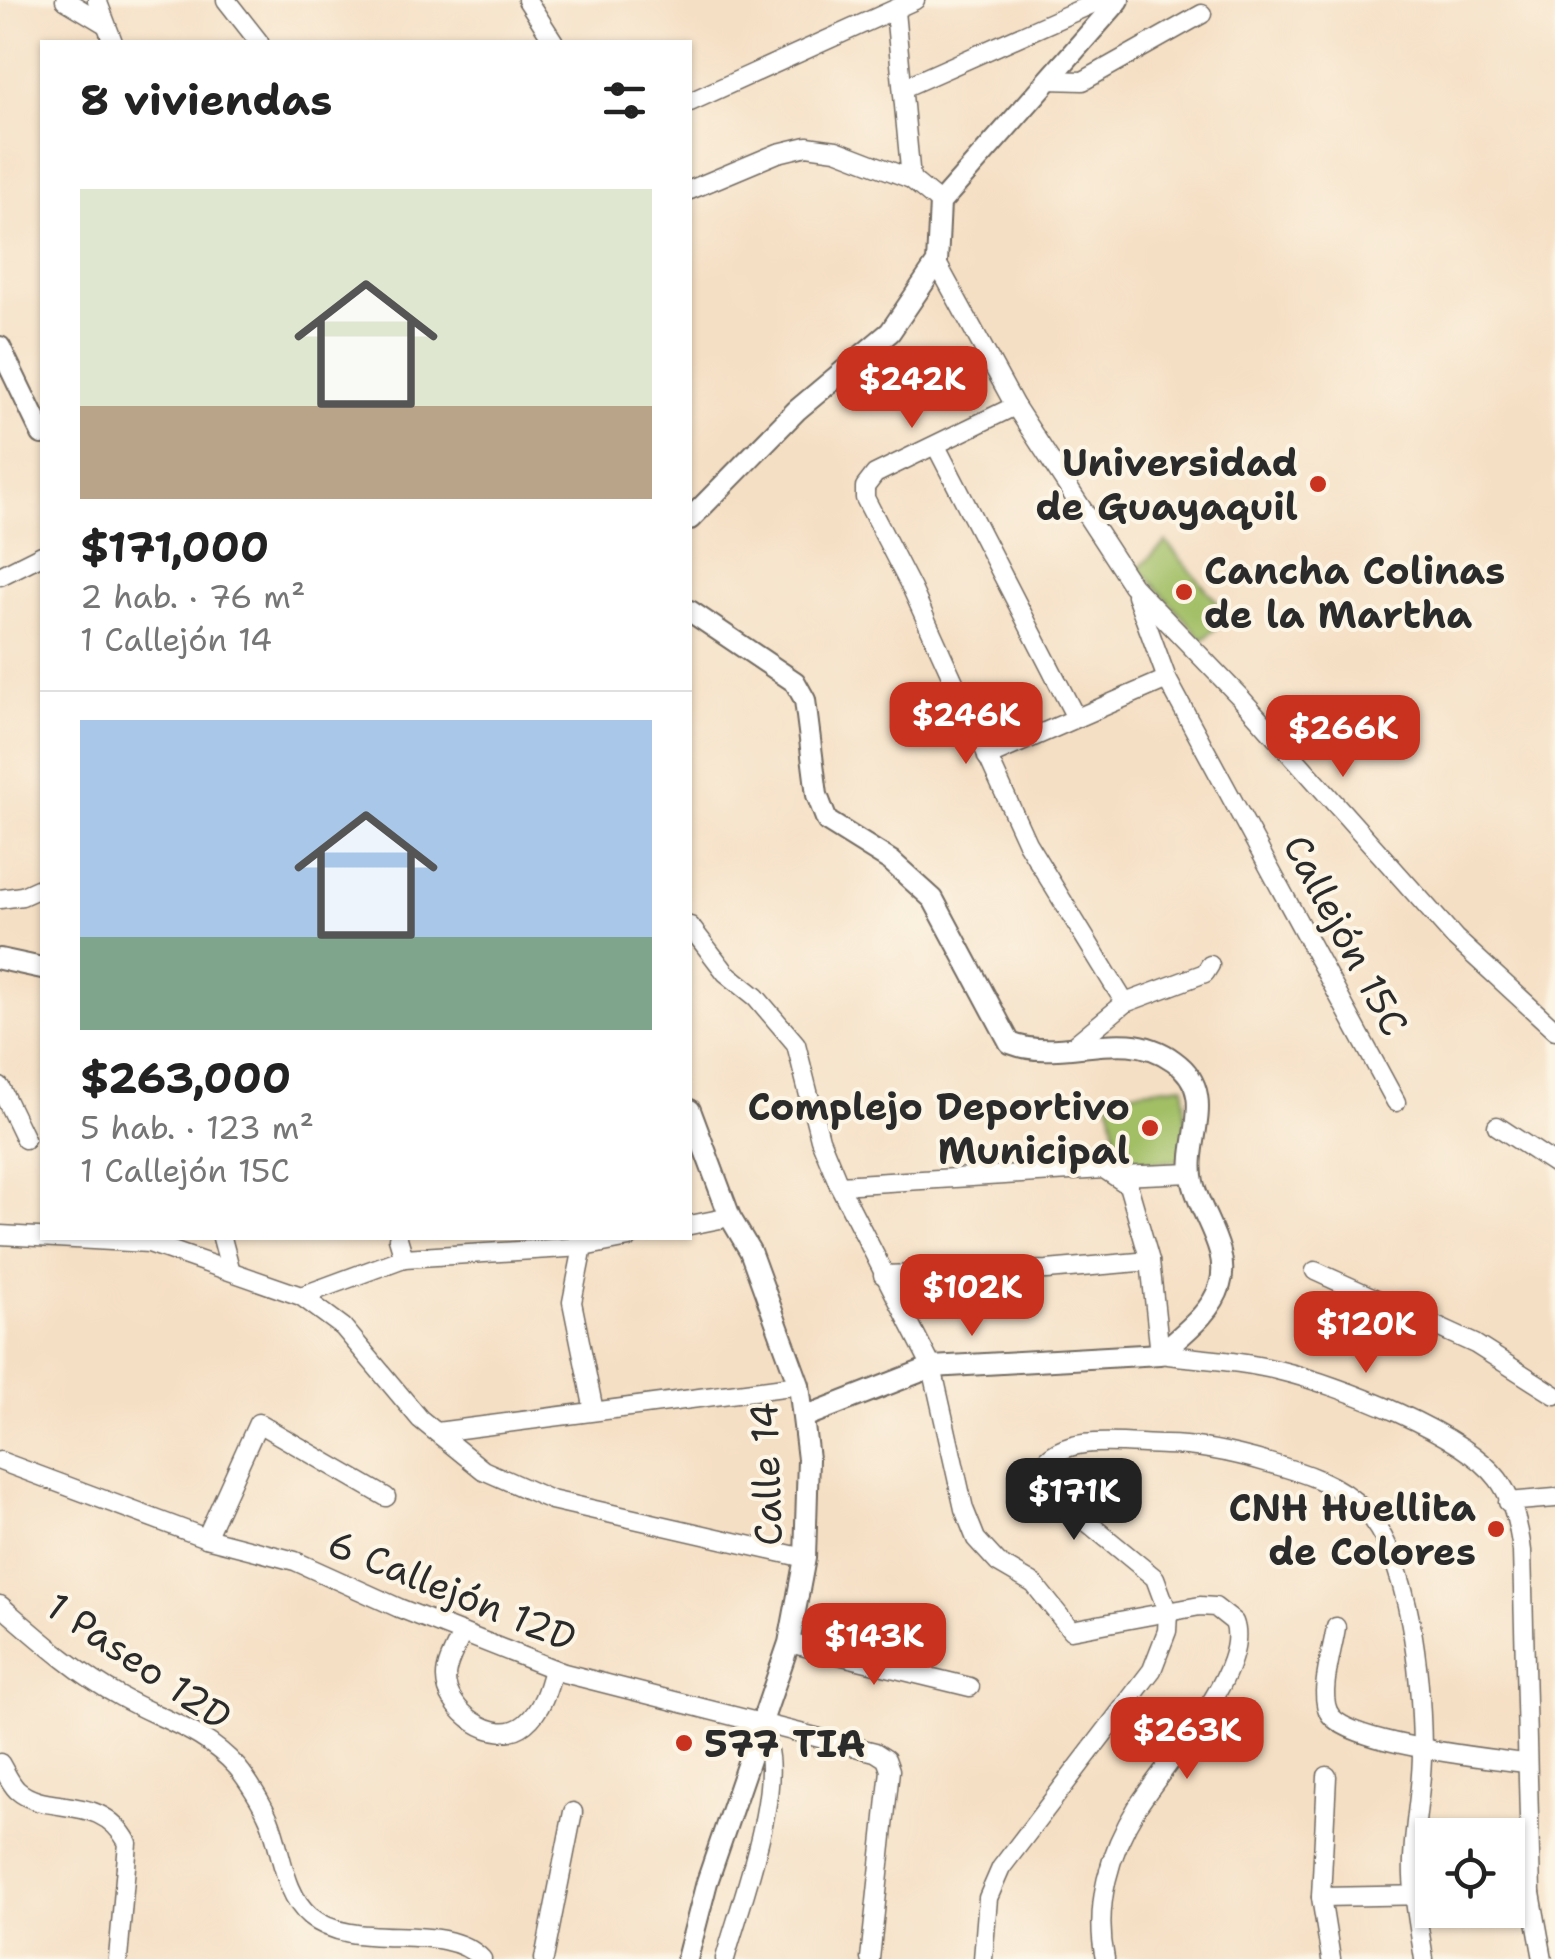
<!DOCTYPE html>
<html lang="es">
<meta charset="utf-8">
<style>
:root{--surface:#fff;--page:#f6f6f6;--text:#222;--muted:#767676;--line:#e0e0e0;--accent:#c8321e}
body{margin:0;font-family:"Shantell Sans",sans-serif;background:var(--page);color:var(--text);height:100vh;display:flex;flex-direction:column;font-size:38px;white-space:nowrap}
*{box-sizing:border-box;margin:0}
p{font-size:32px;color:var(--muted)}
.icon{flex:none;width:55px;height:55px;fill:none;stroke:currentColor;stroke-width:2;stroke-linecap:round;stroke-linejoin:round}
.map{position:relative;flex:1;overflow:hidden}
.sheet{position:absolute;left:40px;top:40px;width:652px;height:1200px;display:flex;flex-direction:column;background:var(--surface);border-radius:0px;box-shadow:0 2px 8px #0004}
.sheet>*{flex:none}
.fabs{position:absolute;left:1415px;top:1818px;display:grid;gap:20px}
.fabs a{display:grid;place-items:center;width:110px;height:110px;border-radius:0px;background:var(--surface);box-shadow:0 2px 8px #0004;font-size:50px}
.price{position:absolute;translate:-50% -85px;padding:0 22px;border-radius:20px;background:var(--accent);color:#fff;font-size:32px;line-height:65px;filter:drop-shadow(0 2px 5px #0008)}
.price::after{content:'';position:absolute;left:50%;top:60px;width:30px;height:22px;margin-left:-15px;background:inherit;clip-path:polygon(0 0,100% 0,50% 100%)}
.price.active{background:#222;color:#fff}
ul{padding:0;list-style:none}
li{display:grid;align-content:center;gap:20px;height:530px;padding:0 40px}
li+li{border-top:2px solid var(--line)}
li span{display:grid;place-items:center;height:310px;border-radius:0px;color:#555}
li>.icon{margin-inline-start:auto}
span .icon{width:180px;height:180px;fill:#fffc;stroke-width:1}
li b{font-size:42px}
h2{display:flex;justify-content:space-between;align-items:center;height:120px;padding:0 40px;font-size:42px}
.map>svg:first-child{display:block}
</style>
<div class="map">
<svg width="1555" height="1959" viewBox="0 0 1555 1959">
<rect width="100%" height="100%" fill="#fcf5e5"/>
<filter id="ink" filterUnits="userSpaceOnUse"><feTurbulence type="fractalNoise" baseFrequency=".01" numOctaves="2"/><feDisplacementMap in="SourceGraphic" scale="20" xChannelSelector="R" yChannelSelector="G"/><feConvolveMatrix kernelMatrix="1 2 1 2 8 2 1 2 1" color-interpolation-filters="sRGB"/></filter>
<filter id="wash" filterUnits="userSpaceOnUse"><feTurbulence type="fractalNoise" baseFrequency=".0048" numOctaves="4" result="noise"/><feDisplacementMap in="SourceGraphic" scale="40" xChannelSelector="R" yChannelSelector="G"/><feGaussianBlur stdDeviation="2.25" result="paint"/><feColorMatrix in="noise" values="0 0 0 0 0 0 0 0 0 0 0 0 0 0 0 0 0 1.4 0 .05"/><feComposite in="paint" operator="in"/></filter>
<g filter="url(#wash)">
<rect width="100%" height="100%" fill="#f5dfc4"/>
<!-- green -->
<g fill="#a2bf66" stroke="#667548" stroke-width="2.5">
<path d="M1166 542 1229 616 1203 640 1139 568Z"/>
<path d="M1184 1085 1187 1161 1120 1163 1108 1094Z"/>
</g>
</g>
<g filter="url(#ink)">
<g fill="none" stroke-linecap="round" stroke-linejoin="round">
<defs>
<g id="minor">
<path d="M65 0 105 24"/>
<path d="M97 0 113 42"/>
<path d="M226 0 259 42"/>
<path d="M527 0 554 42"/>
<path d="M895 11 911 179"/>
<path d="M1048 80 1083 81 1202 14"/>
<path d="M903 88 1101 0"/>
<path d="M690 102 915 0"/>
<path d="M690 190 778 153 807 146 836 150 911 179 940 203"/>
<path d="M937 263 1015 406 1132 585 1240 697 1455 938 1555 1030"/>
<path d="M1015 406 875 474 865 487V498L912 589 1027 843 1125 1003"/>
<path d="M936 446 1075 716"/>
<path d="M0 576 42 555"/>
<path d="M1136 595 1167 679 1396 1102"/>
<path d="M987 757 1167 679"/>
<path d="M0 899 22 896 42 887"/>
<path d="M690 926 726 973 756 997 796 1044 820 1139 839 1185 932 1367 964 1509 976 1539 998 1563 1034 1584 1071 1630 1200 1606 1215 1607 1234 1622C1252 1669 1163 1766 1138 1806 1109 1852 1094 1906 1105 1959"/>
<path d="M1073 1046 1125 1003 1205 973 1210 965"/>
<path d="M0 1087 25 1139"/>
<path d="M1497 1126 1555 1164"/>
<path d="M1119 1176 1192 1173"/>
<path d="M839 1185 1104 1169 1128 1185 1150 1261"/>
<path d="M690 1225 730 1217"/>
<path d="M0 1235 149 1243 301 1296 343 1327 420 1419 483 1470 551 1500 805 1558"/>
<path d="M222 1238 230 1268"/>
<path d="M398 1238 404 1258 583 1247 629 1238"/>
<path d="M579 1238 583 1247 572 1302 594 1411"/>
<path d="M1315 1271 1475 1344 1555 1395"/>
<path d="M883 1275 1047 1270 1150 1261 1160 1354C1200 1359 1243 1361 1281 1371 1339 1385 1462 1432 1498 1479 1513 1499 1519 1527 1522 1551L1531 1893 1543 1959"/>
<path d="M301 1296 404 1258"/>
<path d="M437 1432 799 1385"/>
<path d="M0 1461 206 1538 295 1561 399 1608 564 1673 875 1752 886 1759 890 1770 870 1959"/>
<path d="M1508 1502 1555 1498"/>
<path d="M206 1538 258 1423 386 1497"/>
<path d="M0 1605C37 1637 78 1674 121 1697 162 1720 204 1730 237 1767 248 1780 262 1803 269 1819 282 1850 283 1893 310 1916 355 1954 443 1918 482 1959"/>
<path d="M1336 1627C1333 1649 1319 1690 1328 1711 1342 1744 1488 1758 1524 1763"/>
<path d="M462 1633C457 1646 446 1663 446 1677 445 1710 496 1748 525 1724 542 1710 548 1689 553 1669"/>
<path d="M789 1643 970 1687"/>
<path d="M0 1763C5 1771 10 1783 17 1790 47 1817 100 1791 128 1843L118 1959"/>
<path d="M1327 1776 1321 1897 1331 1959"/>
<path d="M1508 1893H1531"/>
<path d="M1321 1897 1432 1895"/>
<path d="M544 1959 573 1812"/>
<path d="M725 1959C737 1913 792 1770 760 1732"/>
<path d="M983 1959 988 1898 1001 1868 1152 1670 1167 1631 1168 1613 1155 1578 1048 1490 1043 1465C1065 1432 1130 1445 1165 1445 1201 1445 1235 1453 1269 1463 1302 1472 1338 1483 1363 1509 1412 1560 1421 1680 1422 1748 1423 1791 1411 1834 1413 1876 1414 1904 1420 1932 1424 1959"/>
</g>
<g id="tertiary">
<path d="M0 347 42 434"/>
<path d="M690 519 797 410 890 332 937 263 940 203 1119 0"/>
<path d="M690 611 795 682 805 700 817 795 827 821 891 861 933 899 1010 1043C1062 1064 1123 1023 1174 1061 1220 1094 1184 1140 1193 1182 1200 1215 1231 1250 1220 1285 1212 1313 1181 1335 1160 1354L932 1367 804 1417"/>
<path d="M0 959 42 968"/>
<path d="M687 1959 707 1882 789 1643 805 1558 808 1459 799 1385 750 1251 730 1217 690 1110"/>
</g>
</defs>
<!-- minor casing -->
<use href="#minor" stroke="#726a61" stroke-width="21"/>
<!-- tertiary casing -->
<use href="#tertiary" stroke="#726a61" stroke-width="24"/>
<!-- minor -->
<use href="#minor" stroke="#fff" stroke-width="18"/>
<!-- tertiary -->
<use href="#tertiary" stroke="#fff" stroke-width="20"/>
</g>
</g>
<!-- markers -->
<g fill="#c8321e" stroke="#fcf5e5" stroke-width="4">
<circle cx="1318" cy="484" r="10"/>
<circle cx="1184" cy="592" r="10"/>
<circle cx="1150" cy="1128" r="10"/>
<circle cx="1496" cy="1529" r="10"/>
<circle cx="684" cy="1743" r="10"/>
</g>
<g text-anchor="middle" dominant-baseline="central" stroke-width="8" stroke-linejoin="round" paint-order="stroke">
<!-- poi labels -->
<g font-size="38" font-weight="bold" fill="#2b2b2b" stroke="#fcf5e5" text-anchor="end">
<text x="1298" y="462">Universidad<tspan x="1298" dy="44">de Guayaquil</tspan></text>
<text x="1204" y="570" text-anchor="start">Cancha Colinas<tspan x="1204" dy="44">de la Martha</tspan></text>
<text x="1130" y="1106">Complejo Deportivo<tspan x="1130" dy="44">Municipal</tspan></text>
<text x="1476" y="1507">CNH Huellita<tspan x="1476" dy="44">de Colores</tspan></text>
<text x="704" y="1743" text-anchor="start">577 TIA</text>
</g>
<!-- street labels -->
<g font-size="38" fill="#2b2b2b" stroke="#fcf5e5">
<text transform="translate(1346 935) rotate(62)">Callejón 15C</text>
<text transform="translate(766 1474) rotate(-92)">Calle 14</text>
<text transform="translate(452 1590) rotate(22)">6 Callejón 12D</text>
<text transform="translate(139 1661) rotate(34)">1 Paseo 12D</text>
</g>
</g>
</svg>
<div class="fabs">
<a><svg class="icon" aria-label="locate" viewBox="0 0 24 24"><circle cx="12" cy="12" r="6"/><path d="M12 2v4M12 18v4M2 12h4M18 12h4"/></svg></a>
</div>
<b class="price" style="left:912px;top:431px">$242K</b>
<b class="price" style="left:966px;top:767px">$246K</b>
<b class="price" style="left:1343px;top:780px">$266K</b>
<b class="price" style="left:972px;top:1339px">$102K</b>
<b class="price" style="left:1366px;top:1376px">$120K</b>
<b class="price active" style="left:1074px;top:1543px">$171K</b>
<b class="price" style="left:874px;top:1688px">$143K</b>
<b class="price" style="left:1187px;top:1782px">$263K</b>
<section class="sheet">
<h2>8 viviendas<svg class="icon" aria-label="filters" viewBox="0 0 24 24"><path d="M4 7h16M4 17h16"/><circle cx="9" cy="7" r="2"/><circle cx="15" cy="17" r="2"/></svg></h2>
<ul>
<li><span style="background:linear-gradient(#dfe7d0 70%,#b9a48a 0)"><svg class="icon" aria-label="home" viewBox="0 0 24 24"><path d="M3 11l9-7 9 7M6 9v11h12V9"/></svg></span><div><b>$171,000</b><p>2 hab. · 76 m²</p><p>1 Callejón 14</p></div></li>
<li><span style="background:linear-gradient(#a9c7e8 70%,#7fa58c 0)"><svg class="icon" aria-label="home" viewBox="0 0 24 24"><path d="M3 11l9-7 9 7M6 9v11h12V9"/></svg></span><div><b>$263,000</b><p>5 hab. · 123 m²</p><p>1 Callejón 15C</p></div></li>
</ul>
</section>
</div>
